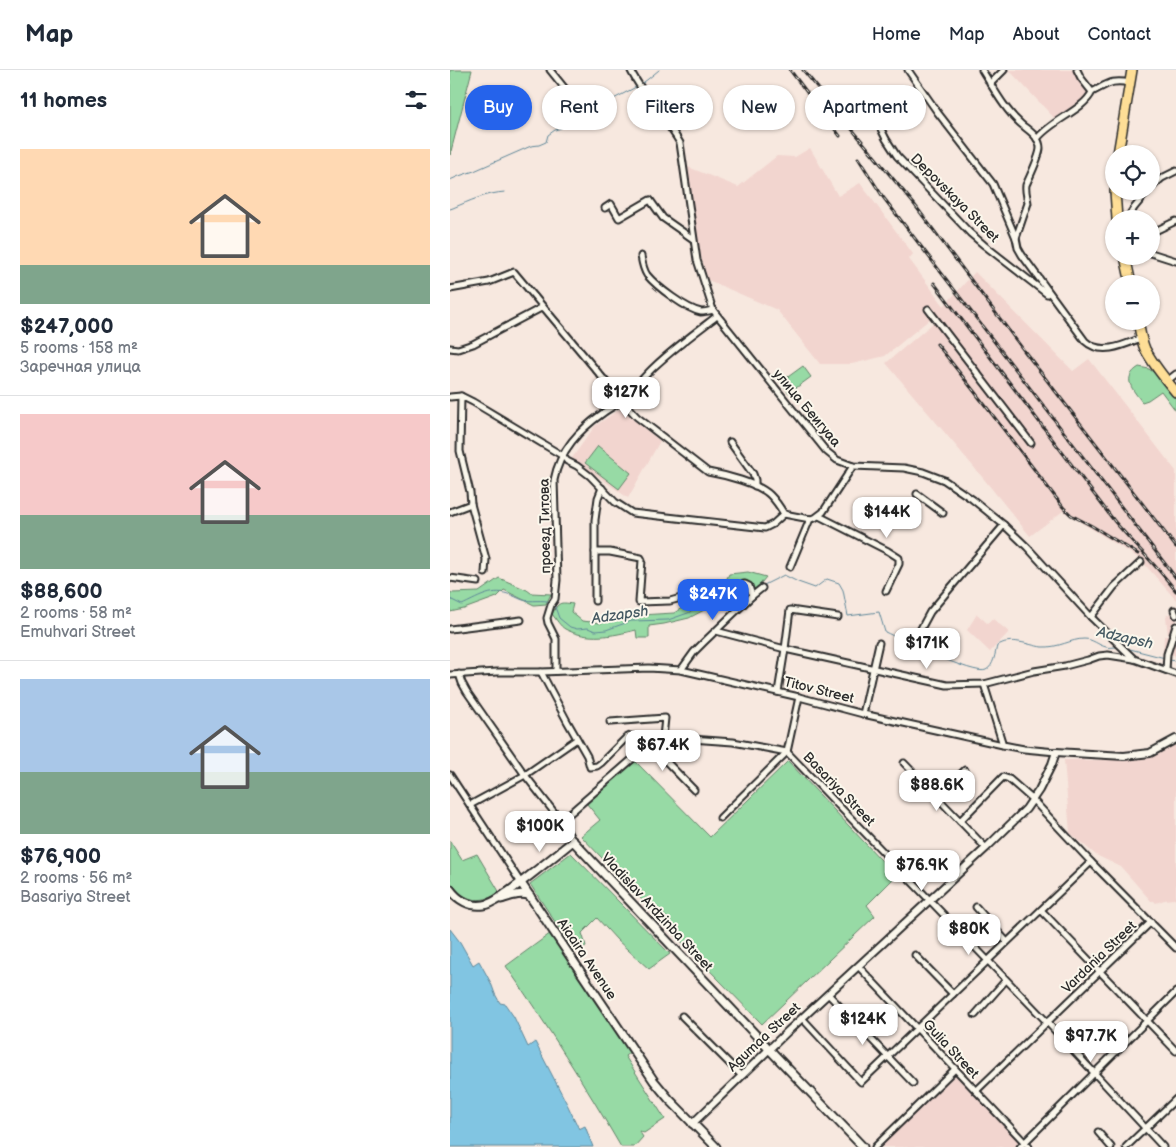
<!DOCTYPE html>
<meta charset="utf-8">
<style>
:root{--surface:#fff;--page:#f6f6f7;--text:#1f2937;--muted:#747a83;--line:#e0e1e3;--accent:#2563eb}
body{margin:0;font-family:"Balsamiq Sans",sans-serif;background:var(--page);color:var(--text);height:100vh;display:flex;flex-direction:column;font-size:19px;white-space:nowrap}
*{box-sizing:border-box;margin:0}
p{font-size:16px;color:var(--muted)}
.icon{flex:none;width:28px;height:28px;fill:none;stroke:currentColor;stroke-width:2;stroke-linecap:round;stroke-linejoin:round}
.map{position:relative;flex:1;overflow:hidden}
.sheet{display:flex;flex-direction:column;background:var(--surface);width:450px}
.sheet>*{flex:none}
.hud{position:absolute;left:15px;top:15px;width:475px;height:45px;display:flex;gap:10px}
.controls{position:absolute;left:655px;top:75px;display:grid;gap:10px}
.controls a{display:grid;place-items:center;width:55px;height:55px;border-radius:50%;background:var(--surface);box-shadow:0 1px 4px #0004;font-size:25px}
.price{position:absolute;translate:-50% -42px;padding:0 11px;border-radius:10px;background:#fff;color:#222;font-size:16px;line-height:32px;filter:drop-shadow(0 1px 2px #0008)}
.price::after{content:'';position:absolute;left:50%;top:30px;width:15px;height:11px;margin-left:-8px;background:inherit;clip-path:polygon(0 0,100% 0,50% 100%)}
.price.on{background:var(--accent);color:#fff}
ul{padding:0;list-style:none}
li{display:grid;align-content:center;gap:10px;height:265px;padding:0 20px}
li+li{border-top:1px solid var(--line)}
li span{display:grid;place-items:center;height:155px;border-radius:0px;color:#555}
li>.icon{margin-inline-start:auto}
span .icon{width:90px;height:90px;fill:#fffc;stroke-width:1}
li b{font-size:21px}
h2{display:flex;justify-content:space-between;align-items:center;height:60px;padding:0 20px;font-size:21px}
.chip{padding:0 18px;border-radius:22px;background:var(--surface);box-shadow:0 1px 4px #0004;font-size:18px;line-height:45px}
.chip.on{background:var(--accent);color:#fff}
header{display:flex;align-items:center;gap:30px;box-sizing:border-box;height:70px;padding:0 25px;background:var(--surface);border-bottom:1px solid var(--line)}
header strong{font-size:24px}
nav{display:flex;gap:28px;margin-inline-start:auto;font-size:18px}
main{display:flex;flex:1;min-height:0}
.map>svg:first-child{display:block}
</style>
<header>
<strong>Map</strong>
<nav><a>Home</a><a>Map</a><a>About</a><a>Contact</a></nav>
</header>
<main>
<section class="sheet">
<h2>11 homes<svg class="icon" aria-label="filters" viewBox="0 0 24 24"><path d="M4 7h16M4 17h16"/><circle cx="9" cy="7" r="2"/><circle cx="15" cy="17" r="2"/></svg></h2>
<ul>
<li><span style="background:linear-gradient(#ffd9b3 75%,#7fa58c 0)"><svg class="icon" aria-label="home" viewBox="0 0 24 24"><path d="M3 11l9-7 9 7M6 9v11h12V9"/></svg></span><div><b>$247,000</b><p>5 rooms · 158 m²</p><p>Заречная улица</p></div></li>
<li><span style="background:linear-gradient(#f6c9c9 65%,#7fa58c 0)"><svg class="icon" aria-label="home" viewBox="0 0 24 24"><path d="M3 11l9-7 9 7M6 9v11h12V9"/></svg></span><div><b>$88,600</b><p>2 rooms · 58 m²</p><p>Emuhvari Street</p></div></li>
<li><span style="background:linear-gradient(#a9c7e8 60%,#7fa58c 0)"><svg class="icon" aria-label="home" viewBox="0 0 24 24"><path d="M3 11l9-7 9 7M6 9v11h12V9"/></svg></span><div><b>$76,900</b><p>2 rooms · 56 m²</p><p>Basariya Street</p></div></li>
</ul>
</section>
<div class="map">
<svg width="726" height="1077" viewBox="0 0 726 1077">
<rect width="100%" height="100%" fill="#f7e8df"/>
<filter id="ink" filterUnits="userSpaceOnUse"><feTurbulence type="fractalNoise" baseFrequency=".02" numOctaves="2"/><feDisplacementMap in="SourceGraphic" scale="10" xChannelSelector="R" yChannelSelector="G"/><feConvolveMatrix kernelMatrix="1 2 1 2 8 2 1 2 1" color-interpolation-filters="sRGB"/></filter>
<g filter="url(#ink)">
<!-- built -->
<g fill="#f2d5cf">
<path d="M559 0H625L643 23 607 51Z"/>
<path d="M360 78 388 126 410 113 463 184 459 189 494 236 525 202 623 301 639 289 726 401V530L690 489 613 441 580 466 533 408 436 293 489 248 486 244 435 286 402 294H370L327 240 258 210 248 177 238 97 288 117 327 86 345 87Z"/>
<path d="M170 339 210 371 178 428 122 388 145 356Z"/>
<path d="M726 539V586L713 582 714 566H718L716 546Z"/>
<path d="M527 544 537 553 543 549 559 562 540 582 517 560Z"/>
<path d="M726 673V830L724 829 714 830 706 833 704 831H701L671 797 646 785 620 763 614 690H677L701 686Z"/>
<path d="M505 1005 571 1073 567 1077H429Z"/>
</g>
<!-- green -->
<g fill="#97daa5" stroke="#618268">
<path d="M0 0H22L0 85Z"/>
<path d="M353 296 361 307 339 323 331 312Z"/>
<path d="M689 297 699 299 706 304 726 329V341L711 321 698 330 692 332C683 320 671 308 689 297Z"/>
<path d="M148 376 181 403 169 419 135 393Z"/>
<path d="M298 502 316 507 307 518 281 540 271 531 239 548 214 554 199 556V568H187L186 560C162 566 138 571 115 559 110 556 106 549 102 544 109 532 109 532 123 534L121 542 132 551 151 553 177 543 190 545 224 543 254 524 272 519 279 504Z"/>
<path d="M49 508 77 520 81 523 101 524 96 534 84 535 54 520 47 527 14 539 0 542V522L2 523 29 522Z"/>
<path d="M185 691 260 767 338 691 446 806 417 835 425 846 312 954 225 865 226 861 221 856V852L197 828 193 831 131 766 150 750 137 734Z"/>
<path d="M0 771 12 790 27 784 50 823C30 834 13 832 0 812Z"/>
<path d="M121 783 220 884 199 899 167 870 147 848 132 863 136 876 125 882 80 814Z"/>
<path d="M101 863 180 982 175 986 215 1049 194 1063 189 1061 193 1067 184 1077H171C135 1015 97 955 56 896Z"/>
</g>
<!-- water -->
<path fill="#81c5e2" stroke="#5f8799" d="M0 859 10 872 23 895 29 891 41 913 45 924 50 933 55 934 64 947 78 977 85 972 117 1034 129 1059 135 1056 143 1077H0Z"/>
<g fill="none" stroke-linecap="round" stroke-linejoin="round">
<!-- stream -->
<g stroke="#5f8799" stroke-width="1">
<path d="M190 15 198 9 209 0"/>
<path d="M0 110 9 106 24 101 81 76 89 75 96 72 98 65 105 60 111 58 135 41 158 32 186 17"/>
<path d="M0 139 3 138C19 131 37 123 55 122"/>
<path d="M312 516 334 505 348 512 365 518 377 509 389 513 393 520 398 546 429 542 435 562C450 569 525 606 536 600 544 596 545 583 547 576 560 566 578 575 592 577 609 578 621 569 634 569 643 569 648 575 656 577 659 578 663 577 667 577"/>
<path d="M0 529 12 535C26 529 41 518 58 524 63 525 67 528 73 530 82 532 92 529 101 532"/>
<path d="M104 534 109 548 120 557 127 559 138 558 145 561 156 560 181 551 218 550 238 543 263 530 275 526 299 521"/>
<path d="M676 578 715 588"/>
<path d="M719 590 726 591"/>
</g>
<defs>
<g id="minor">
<path d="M100 0 117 21"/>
<path d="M181 0V1C194 27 215 47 230 73L247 190 263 240 376 381 387 390 403 396 454 398 473 402 494 410 522 429 554 455 577 477 641 547 684 589 726 604"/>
<path d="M458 0 488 43 543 114 566 168 568 178 572 185 635 271C651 286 674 275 691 268"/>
<path d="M532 0C544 19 554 39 571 54 579 61 590 67 590 78 590 86 580 106 576 115 575 121 577 126 578 133L566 168"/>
<path d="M627 0 631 8 642 22"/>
<path d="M540 14 554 0"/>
<path d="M428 53 436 69 447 86 520 163 534 175 597 224"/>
<path d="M587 69C600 51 634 40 642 22 658 14 662 9 680 13"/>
<path d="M701 118 712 108 726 101"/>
<path d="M155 138 161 134 169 148 200 130 213 148 243 169"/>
<path d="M677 149 684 138 698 121"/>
<path d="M701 163 726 151"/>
<path d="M701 183 726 191"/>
<path d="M191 186C192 192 193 199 197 205 207 217 236 239 251 242 255 242 259 241 263 240"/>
<path d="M0 219 39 212 64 202 172 331 187 347 258 402C275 405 308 413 320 425 326 431 330 437 334 444"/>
<path d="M478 239 581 373"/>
<path d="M0 278 8 279 23 274 93 237"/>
<path d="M717 311 726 304"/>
<path d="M11 326 10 381 20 422 21 434 36 489 35 503"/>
<path d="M0 327 11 326 23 332 113 386 117 391 127 396 140 406 165 432 182 443 315 458 323 454 334 444 360 449"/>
<path d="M280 372 303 404 305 410V416"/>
<path d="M467 424 493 443"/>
<path d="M0 442 21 434"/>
<path d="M369 446 438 481 449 488V494L436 521"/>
<path d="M145 482H160L191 488 192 490 189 532 220 531 257 521 295 514 299 516 302 526"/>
<path d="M340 497 360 449 365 448 373 442 403 396"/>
<path d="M0 508 28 512"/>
<path d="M145 531V450L148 428 152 418"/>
<path d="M724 540 726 545"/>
<path d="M641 547 664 517 691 492"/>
<path d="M0 559 71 550"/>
<path d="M266 561 335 579 497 615 534 614 584 601 615 596 638 590 649 586 658 585 684 589"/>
<path d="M467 566 480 542 554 455"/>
<path d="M231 600 244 582 254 572 302 526 312 518"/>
<path d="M716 600 717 584 726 556"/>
<path d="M106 601V569L98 553 97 548 101 535 105 529 107 510 104 410C110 380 129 360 153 343 159 338 167 335 172 330 184 320 193 307 204 297 224 278 246 262 267 246"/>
<path d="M91 602 117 651 137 686 140 697 147 696 151 693 176 668 180 666 207 668"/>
<path d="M9 604 12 613 17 622 75 705 111 751 123 771"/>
<path d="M0 605 47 602H91L199 598 231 600 349 627 413 644 553 675 574 679 606 682"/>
<path d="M534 614 553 675"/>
<path d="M328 622 335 579 340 540 388 547"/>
<path d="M413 644 429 573"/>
<path d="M160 652 215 648 213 667"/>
<path d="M204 671 208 683 244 720"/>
<path d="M337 682 597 952 713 1077"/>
<path d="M454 693 536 778"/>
<path d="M0 705 71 813"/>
<path d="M486 727 515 700"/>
<path d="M20 735 75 705 127 669"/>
<path d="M270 748 337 682 349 627"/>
<path d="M111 751 195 678 208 668 213 667 283 672 337 682"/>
<path d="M510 751 553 707 559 709 583 730 641 792 726 878"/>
<path d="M526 837 557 872"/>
<path d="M591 840 726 981"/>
<path d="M465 885 503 924"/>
<path d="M408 896 579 1077"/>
<path d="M378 924 463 1013"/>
<path d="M525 945 556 910"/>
<path d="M232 946 291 1005"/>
<path d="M352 948 411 1012 641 792"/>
<path d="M526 1021 701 852"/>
<path d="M648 1062 661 1077"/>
<path d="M425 1077 505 999"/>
<path d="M570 1077 726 922"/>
<path d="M676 1077 726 1029"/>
</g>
<path id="tertiary" d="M242 1054 338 961 536 778 576 739 589 720 602 694 606 682 674 686 700 683 726 669"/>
<g id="secondary">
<path d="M71 813 204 1011 219 1029 266 1077"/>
<path d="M0 819C8 830 20 837 34 835 43 834 50 827 58 822 80 806 102 788 123 771L319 979 413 1077"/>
<path d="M51 829C61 826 71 822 80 826"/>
</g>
<g id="trunk">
<path d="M668 84 682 0"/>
<path d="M665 121 667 149"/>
<path d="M675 186 681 214"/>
<path d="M688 251C690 261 691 270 695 279 703 294 715 309 726 322"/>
</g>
</defs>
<!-- minor casing -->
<use href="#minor" stroke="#2b2b2b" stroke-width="9"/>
<!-- tertiary casing -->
<use href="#tertiary" stroke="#2b2b2b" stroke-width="10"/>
<!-- secondary casing -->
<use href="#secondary" stroke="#2b2b2b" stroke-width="11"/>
<!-- trunk casing -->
<use href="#trunk" stroke="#2b2b2b" stroke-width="12"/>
<!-- minor -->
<use href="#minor" stroke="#fbf7ec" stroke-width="5"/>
<!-- tertiary -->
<use href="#tertiary" stroke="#fbf7ec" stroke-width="6"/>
<!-- secondary -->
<use href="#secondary" stroke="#fbf7ec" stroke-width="7"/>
<!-- trunk -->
<use href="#trunk" stroke="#fede96" stroke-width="9"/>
<defs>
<g id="rail">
<path d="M340 0 390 66"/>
<path d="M353 0 464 134 575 282 726 477"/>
<path d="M408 88 433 127 726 508"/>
<path d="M484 213 665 452C685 475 707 496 726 521"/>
<path d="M487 274 538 339 613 437 621 445 642 456 688 484"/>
</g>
</defs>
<!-- rail casing -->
<use href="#rail" stroke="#2b2b2b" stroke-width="3"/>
<!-- rail -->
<use href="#rail" stroke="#fbf7ec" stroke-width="1" stroke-dasharray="4" stroke-linecap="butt"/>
</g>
</g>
<g text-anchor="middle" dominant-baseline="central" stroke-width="4" stroke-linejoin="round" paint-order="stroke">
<!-- street labels -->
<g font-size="14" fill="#2b2b2b" stroke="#fbf7ec">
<text transform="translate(505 128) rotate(45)">Depovskaya Street</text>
<text transform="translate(357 338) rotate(50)">улица Беигуаа</text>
<text transform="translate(95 456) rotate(-91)">проезд Титова</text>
<text transform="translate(369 620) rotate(14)">Titov Street</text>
<text transform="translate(389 719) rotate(46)">Basariya Street</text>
<text transform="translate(207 842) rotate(47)">Vladislav Ardzinba Street</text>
<text transform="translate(649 887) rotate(-44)">Vardania Street</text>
<text transform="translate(137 889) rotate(56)">Aiaaira Avenue</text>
<text transform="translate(314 967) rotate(-43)">Agumaa Street</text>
<text transform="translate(501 979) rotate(47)">Gulia Street</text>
</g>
<!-- water labels -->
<g font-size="15" font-style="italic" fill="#455962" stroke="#fbf7ec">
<text transform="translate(170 545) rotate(-8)">Adzapsh</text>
<text transform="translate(675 568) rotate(13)">Adzapsh</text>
</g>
</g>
</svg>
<div class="controls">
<a><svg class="icon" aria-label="locate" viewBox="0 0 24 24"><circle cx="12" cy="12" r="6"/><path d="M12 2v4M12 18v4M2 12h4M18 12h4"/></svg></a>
<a>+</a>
<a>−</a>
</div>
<b class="price" style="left:176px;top:349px">$127K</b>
<b class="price" style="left:437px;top:469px">$144K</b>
<b class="price on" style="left:263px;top:551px">$247K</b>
<b class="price" style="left:477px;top:600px">$171K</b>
<b class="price" style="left:213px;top:702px">$67.4K</b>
<b class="price" style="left:487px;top:742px">$88.6K</b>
<b class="price" style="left:90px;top:783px">$100K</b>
<b class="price" style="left:472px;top:822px">$76.9K</b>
<b class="price" style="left:519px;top:886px">$80K</b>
<b class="price" style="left:413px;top:976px">$124K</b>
<b class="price" style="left:641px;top:993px">$97.7K</b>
<div class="hud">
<a class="chip on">Buy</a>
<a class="chip">Rent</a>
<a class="chip">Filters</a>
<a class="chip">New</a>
<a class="chip">Apartment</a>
</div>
</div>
</main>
